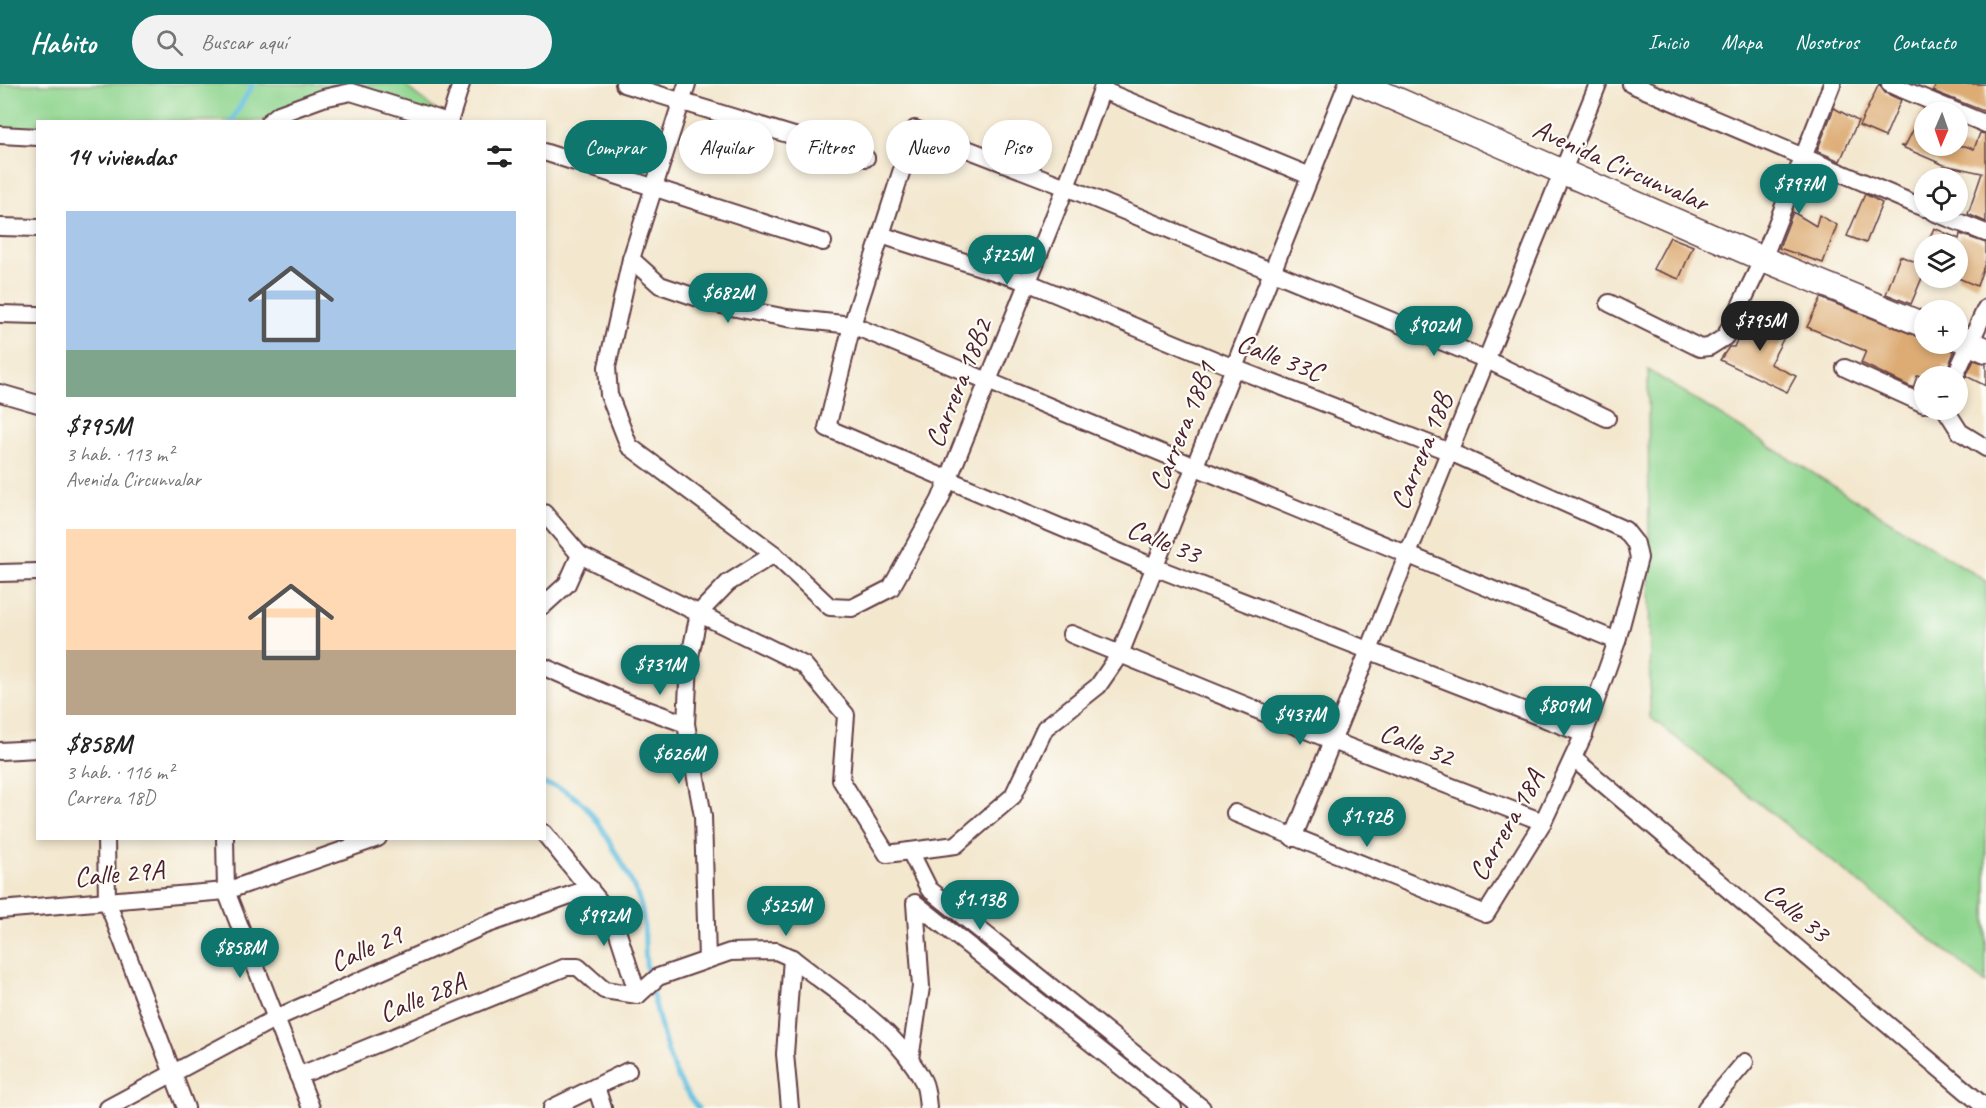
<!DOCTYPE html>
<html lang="es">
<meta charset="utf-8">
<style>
:root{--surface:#fff;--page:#f2f2f2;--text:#222;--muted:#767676;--accent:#0f766e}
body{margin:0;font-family:Caveat,sans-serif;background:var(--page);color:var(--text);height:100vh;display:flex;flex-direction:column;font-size:22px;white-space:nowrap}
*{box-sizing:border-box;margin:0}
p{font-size:20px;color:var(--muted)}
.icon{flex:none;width:33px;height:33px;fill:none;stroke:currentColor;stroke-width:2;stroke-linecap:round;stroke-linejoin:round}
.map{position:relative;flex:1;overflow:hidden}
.details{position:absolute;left:36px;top:36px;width:510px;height:720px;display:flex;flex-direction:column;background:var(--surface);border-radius:0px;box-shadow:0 3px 9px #0003}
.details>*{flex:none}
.guide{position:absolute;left:564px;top:36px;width:570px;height:54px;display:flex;gap:12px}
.needle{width:39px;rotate:182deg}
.controls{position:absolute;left:1914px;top:18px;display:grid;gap:12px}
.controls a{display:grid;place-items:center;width:54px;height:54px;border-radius:50%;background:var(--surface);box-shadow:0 3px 9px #0003;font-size:30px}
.price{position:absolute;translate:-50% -51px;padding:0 14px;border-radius:21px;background:var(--accent);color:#fff;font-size:20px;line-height:39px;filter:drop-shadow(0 2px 3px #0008)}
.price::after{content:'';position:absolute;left:50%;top:36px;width:18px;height:14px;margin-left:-9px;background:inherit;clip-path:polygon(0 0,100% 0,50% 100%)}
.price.selected{background:#222;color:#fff}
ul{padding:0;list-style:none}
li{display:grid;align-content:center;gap:12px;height:318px;padding:0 30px}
li span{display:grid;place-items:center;height:186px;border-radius:0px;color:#555}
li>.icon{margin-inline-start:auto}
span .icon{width:108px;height:108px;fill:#fffc;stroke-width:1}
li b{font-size:26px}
h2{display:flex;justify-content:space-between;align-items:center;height:72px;padding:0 30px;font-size:26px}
.chip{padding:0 21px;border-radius:27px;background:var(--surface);box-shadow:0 3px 9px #0003;font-size:21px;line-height:54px}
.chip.selected{background:var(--accent);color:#fff}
header{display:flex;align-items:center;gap:36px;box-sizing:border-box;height:84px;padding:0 30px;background:var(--accent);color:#fff}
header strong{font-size:28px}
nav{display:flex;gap:33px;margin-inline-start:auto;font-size:21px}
.search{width:420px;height:54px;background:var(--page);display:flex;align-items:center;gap:15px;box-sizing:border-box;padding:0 21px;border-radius:33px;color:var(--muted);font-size:22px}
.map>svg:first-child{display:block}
</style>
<header>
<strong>Habito</strong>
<div class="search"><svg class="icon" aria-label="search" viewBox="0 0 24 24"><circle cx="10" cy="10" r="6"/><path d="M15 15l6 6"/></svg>Buscar aquí</div>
<nav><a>Inicio</a><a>Mapa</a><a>Nosotros</a><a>Contacto</a></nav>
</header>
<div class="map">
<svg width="1986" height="1024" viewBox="0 0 1986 1024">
<rect width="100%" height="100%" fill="#fdfcf7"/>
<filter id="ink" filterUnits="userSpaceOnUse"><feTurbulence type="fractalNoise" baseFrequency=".0167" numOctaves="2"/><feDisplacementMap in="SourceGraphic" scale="12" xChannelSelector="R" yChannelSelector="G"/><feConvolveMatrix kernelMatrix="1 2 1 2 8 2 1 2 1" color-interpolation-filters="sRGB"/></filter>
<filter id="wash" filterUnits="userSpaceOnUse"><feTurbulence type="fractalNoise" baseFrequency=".008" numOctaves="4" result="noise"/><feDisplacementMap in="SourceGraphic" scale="24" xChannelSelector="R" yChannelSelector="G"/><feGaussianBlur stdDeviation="1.35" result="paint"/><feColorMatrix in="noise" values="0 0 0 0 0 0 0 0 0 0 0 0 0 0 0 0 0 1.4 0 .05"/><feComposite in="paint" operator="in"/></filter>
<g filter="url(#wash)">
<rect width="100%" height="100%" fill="#f3e7ce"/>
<!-- green -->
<g fill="#90d58f" stroke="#6d7a5d" stroke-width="1.5">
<path d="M0 0H403L449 37 351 8 269 37 38 38 37 53 0 51Z"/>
<path d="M1648 286 1986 497V899L1650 633Z"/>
</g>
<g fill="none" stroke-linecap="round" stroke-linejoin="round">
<!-- stream -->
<g stroke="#60bede" stroke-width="5">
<path d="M231 38 253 0"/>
<path d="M544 700C558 702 571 709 581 718 597 731 636 802 641 822 648 847 642 872 649 896"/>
<path d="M651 905C663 947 668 990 698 1024"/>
</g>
</g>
<g id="blocks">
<!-- building -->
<g fill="#ddac74">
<path d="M1879 0 1885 9 1901 16 1885 53 1859 42Z"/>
<path d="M1937 0H1986V28L1933 7Z"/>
<path d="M1834 24 1858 37 1840 77 1817 67Z"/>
<path d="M1924 25 1931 28H1924V62H1965L1974 65 1980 49 1986 50V138L1968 130 1982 89 1944 81 1900 62H1905Z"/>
<path d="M1865 110 1882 119 1866 159 1847 152Z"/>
<path d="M1793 128 1816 142 1819 131 1837 141 1823 179 1779 164Z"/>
<path d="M1934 144 1959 155 1960 150 1986 159V176L1977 202 1958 194V160H1927Z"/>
<path d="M1670 153 1693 162 1679 195 1653 185Z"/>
<path d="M1900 172 1924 181V189L1911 220 1886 210Z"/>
<path d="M1821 214 1924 255V260H1945L1954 268 1948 283 1944 280 1941 292H1917L1913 304 1861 279 1866 267 1807 243Z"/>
<path d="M1748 230 1789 244 1770 280 1796 292 1787 308 1720 276 1729 263H1734Z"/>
<path d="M1974 276 1986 280V302L1966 292Z"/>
</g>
</g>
</g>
<g filter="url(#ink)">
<use href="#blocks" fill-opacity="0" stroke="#633d43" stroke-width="1.5"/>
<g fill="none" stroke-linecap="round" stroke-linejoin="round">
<defs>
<g id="street">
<path d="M624 0 866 74"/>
<path d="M687 0 631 175 607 283 609 311 629 362 774 470"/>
<path d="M1631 0 1924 124"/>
<path d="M1890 0 1986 40"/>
<path d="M1102 6 1310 92"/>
<path d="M269 38 279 30 323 14 351 8 448 38"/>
<path d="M449 38 461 0"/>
<path d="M0 51 38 53"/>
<path d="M544 68 823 158"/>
<path d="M1933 128 1986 149"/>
<path d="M0 143 38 144"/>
<path d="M881 151 1027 198 1234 284 1450 368 1625 446 1636 460 1639 474 1617 557 1584 650 1543 738 1486 830 1235 729"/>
<path d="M631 175 660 201 716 220 787 234 852 241 1617 557"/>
<path d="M1609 219 1700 264 1709 263 1725 253 1763 175 1832 0"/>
<path d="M0 230 38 231"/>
<path d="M1845 284 1924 320"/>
<path d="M1955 292 1986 224"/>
<path d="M0 309 38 320"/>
<path d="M1946 326 1960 348 1986 364"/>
<path d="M544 429 580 471 804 581 846 631 841 696 887 770 956 761 1013 712 1045 644 1098 602 1120 570 1347 0"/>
<path d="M0 489 38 488"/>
<path d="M544 521 567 500 580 471"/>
<path d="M1071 550 1333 657 1543 738"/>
<path d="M544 583 623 617 686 640"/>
<path d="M1584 650 1154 483 827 344 852 241 915 45 1066 103 1487 276 1607 334"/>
<path d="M0 667 38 665"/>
<path d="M1573 674 1986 1024"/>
<path d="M544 749 613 834 638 911"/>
<path d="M106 754 107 817 186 1024"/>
<path d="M225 754 226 807 311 1024"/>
<path d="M1293 754 1598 0"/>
<path d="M910 767 929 805 1202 1024"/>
<path d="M0 826 226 807 378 754"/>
<path d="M707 876 703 732 686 640 689 577 699 529 728 499 774 470 830 523 852 524 891 504 940 416 1066 103 1104 0"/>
<path d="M910 975 921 903 915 819 1173 1024"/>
<path d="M298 992 566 883H578L604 906 638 911 658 893 730 868 776 867 792 874C837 910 896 944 923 997 927 1005 927 1015 928 1024"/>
<path d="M596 1003 603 1024"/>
<path d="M108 1024 274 935 483 842 590 804"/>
<path d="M552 1024 628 987"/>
<path d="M790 1024 785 970 792 874"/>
<path d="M1706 1024 1745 978"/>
</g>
<g id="secondary">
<path d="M1361 0 1763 175 1924 241"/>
<path d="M1958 254 1986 266"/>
</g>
</defs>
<!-- street casing -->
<use href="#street" stroke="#633d43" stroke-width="20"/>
<!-- secondary casing -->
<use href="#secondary" stroke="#633d43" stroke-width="27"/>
<!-- street -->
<use href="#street" stroke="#fff" stroke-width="16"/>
<!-- secondary -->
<use href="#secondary" stroke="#fff" stroke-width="24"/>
</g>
</g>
<g text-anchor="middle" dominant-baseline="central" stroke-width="4.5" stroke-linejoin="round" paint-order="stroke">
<!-- street labels -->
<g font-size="28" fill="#4a1f2b" stroke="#fdfcf7">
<text transform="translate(1621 81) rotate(24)">Avenida Circunvalar</text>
<text transform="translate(1280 273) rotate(21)">Calle 33C</text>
<text transform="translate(958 299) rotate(-68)">Carrera 18B2</text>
<text transform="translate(1182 342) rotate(-68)">Carrera 18B1</text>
<text transform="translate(1421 367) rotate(-68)">Carrera 18B</text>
<text transform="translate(1164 457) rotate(22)">Calle 33</text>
<text transform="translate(1417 660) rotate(21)">Calle 32</text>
<text transform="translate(1506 741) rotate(-60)">Carrera 18A</text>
<text transform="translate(119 789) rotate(-5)">Calle 29A</text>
<text transform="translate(1797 828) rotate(40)">Calle 33</text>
<text transform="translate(366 864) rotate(-24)">Calle 29</text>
<text transform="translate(422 913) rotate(-22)">Calle 28A</text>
</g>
</g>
</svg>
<div class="controls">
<a><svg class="needle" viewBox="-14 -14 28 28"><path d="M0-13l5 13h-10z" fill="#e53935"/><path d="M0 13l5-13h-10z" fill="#767676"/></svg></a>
<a><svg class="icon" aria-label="locate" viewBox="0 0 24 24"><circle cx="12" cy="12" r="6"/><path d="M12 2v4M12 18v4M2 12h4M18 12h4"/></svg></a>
<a><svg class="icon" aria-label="layers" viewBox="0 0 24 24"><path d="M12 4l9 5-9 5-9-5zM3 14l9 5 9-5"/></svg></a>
<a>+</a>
<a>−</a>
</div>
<b class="price" style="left:1799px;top:131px">$797M</b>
<b class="price" style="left:1007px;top:202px">$725M</b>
<b class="price" style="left:728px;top:240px">$682M</b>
<b class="price selected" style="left:1760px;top:268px">$795M</b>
<b class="price" style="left:1434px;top:273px">$902M</b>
<b class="price" style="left:660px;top:612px">$731M</b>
<b class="price" style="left:1564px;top:653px">$809M</b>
<b class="price" style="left:1300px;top:662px">$437M</b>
<b class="price" style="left:679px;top:701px">$626M</b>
<b class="price" style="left:1367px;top:764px">$1.92B</b>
<b class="price" style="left:980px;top:847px">$1.13B</b>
<b class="price" style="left:786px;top:853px">$525M</b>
<b class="price" style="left:604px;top:863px">$992M</b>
<b class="price" style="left:240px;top:895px">$858M</b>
<div class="guide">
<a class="chip selected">Comprar</a>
<a class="chip">Alquilar</a>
<a class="chip">Filtros</a>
<a class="chip">Nuevo</a>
<a class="chip">Piso</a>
</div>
<section class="details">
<h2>14 viviendas<svg class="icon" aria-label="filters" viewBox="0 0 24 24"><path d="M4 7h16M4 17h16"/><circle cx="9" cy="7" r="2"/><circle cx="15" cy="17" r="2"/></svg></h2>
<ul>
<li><span style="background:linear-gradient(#a9c7e8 75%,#7fa58c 0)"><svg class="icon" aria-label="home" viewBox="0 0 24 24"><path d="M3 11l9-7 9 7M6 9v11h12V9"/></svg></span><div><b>$795M</b><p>3 hab. · 113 m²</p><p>Avenida Circunvalar</p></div></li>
<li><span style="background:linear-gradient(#ffd9b3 65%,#b9a48a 0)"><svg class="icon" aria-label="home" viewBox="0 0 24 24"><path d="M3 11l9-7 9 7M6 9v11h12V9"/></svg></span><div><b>$858M</b><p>3 hab. · 116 m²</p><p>Carrera 18D</p></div></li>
</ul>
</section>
</div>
